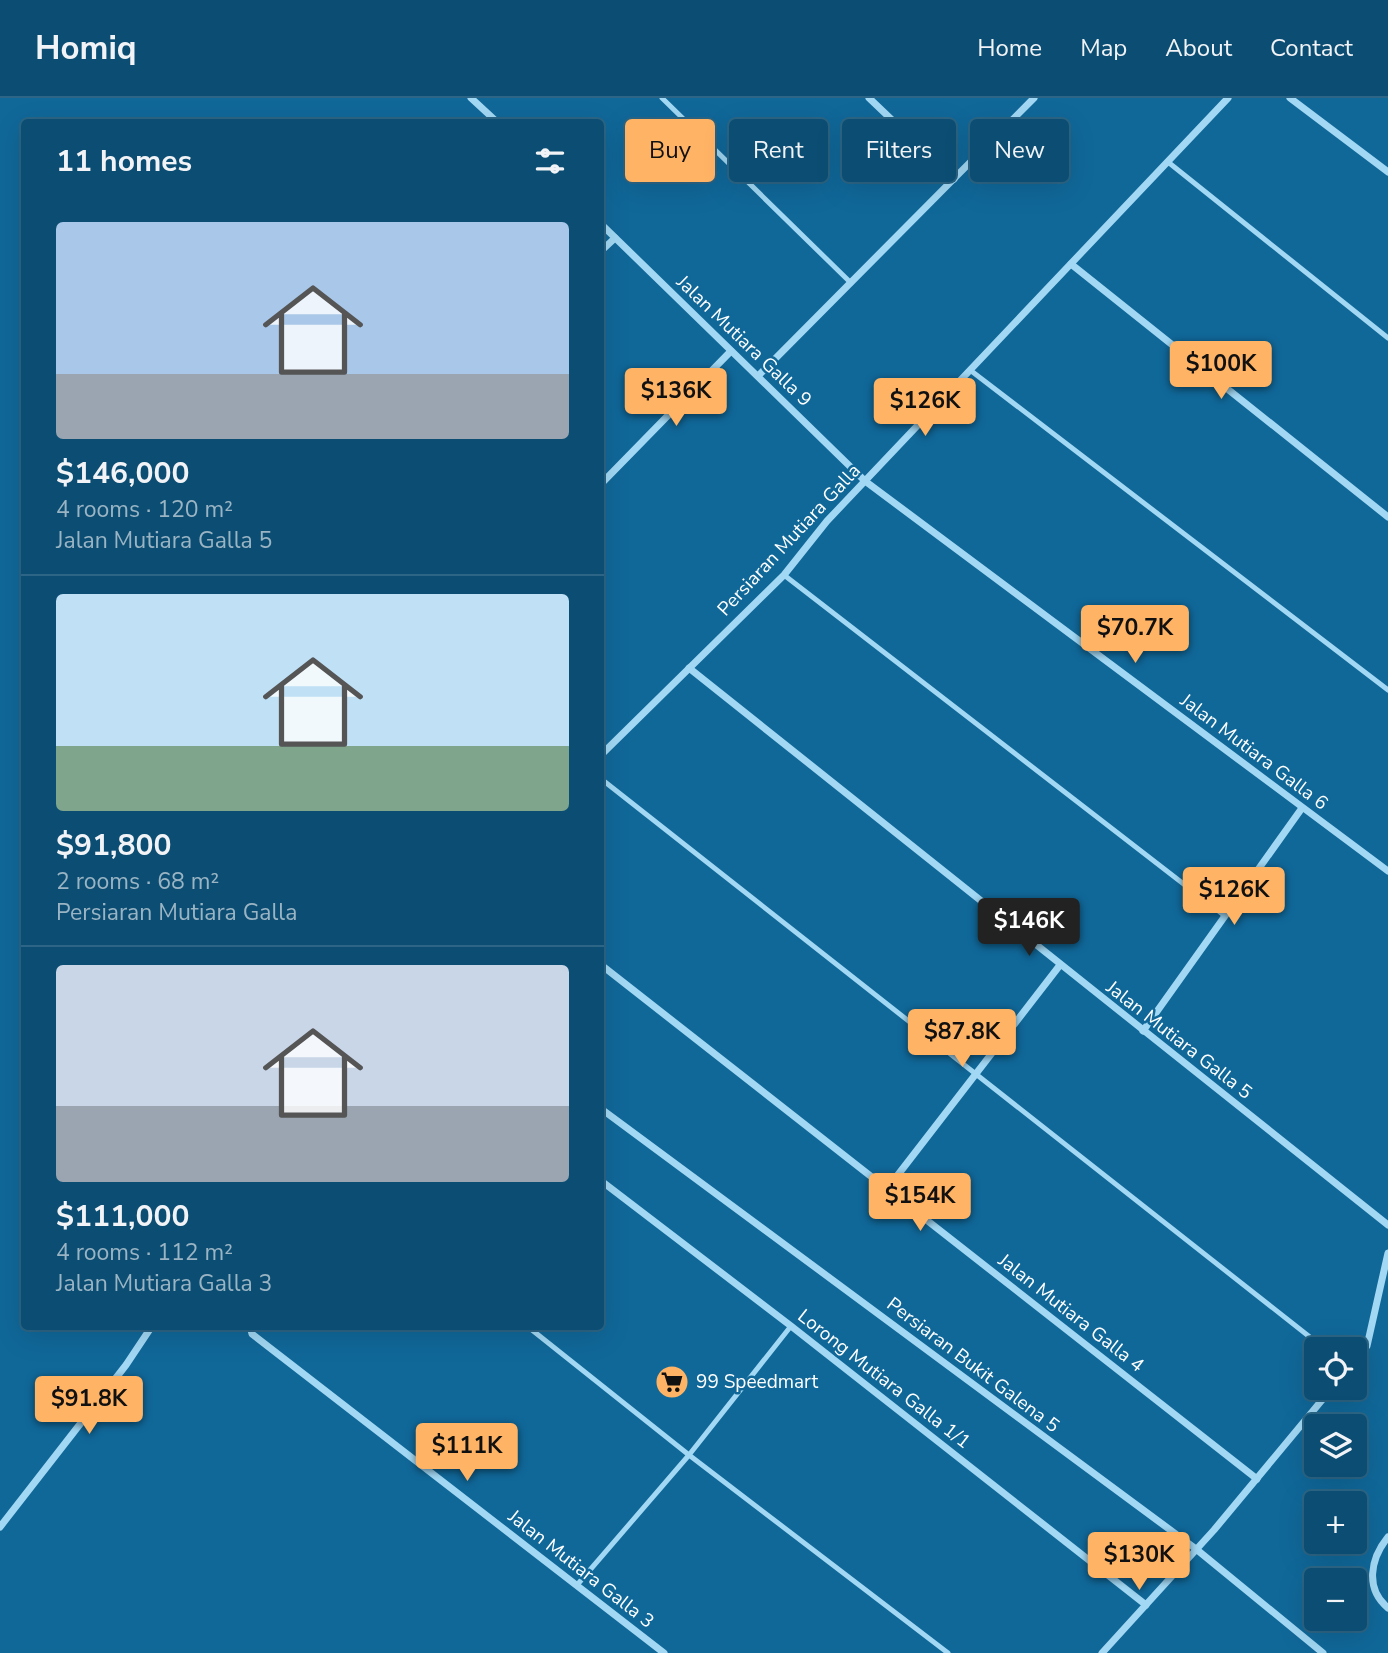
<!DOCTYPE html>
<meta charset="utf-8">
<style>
:root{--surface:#0c4e73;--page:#155578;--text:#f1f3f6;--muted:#9ab4c4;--line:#2c6585;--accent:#ffb365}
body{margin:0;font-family:"Nunito Sans",sans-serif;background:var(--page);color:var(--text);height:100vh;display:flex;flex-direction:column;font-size:26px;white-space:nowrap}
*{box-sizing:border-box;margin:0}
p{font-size:23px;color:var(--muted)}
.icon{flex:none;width:38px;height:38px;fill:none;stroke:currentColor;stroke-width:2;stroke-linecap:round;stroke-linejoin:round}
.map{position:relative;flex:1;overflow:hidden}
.details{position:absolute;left:21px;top:21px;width:583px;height:1211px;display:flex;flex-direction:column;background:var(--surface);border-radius:7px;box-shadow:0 7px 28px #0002,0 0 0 2px var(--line)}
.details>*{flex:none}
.guide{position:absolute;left:625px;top:21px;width:658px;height:63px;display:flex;gap:14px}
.controls{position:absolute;left:1304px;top:1239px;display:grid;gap:14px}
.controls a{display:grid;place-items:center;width:63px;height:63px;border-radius:7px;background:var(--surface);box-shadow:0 7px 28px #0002,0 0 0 2px var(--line);font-size:35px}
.price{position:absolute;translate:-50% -60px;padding:0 16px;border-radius:7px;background:var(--accent);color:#111;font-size:23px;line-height:46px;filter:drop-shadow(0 2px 4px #0008)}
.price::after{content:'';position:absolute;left:50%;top:42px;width:21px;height:16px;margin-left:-10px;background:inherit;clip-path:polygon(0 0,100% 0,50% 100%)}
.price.selected{background:#222;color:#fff}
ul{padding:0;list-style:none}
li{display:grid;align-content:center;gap:14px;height:371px;padding:0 35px}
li+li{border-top:2px solid var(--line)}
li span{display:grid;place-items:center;height:217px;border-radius:7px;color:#555}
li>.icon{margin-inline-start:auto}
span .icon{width:126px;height:126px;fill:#fffc;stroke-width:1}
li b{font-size:30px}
h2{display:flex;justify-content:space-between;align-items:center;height:84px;padding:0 35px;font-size:30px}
.chip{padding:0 24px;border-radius:7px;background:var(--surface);box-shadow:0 7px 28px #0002,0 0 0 2px var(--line);font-size:24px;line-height:63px}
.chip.selected{background:var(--accent);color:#111}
header{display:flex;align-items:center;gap:42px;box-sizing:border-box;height:98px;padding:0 35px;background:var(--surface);border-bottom:2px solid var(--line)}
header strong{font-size:33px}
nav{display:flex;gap:38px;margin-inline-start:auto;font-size:24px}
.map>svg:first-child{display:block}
</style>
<header>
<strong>Homiq</strong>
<nav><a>Home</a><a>Map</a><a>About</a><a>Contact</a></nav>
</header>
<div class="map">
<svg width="1388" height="1555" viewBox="0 0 1388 1555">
<rect width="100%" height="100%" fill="#106899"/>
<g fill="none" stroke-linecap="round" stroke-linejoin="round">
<!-- lane -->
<g stroke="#a2d8f4" stroke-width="5">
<path d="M662 0 851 185"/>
<path d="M1168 64 1388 240"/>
<path d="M970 272 1388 592"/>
<path d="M784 477 1225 818"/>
<path d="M600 680 1325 1251"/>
<path d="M527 1228 689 1357 948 1555"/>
<path d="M577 1487 689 1357 791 1228"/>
</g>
<!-- street -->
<g stroke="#a2d8f4" stroke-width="7">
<path d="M471 0 497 24"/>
<path d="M869 0 954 81"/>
<path d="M1290 0 1388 74"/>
<path d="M600 125 865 383 1388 773"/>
<path d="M600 154 615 140"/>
<path d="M1071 166 1388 419"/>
<path d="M758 278 1034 0"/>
<path d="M600 387 731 253"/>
<path d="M689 570 1388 1127"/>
<path d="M600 658 784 477 827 423 1228 0"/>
<path d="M600 866 1257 1381"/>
<path d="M1143 933 1302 710"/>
<path d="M600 1010 1196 1451 1323 1555"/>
<path d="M600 1082 791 1228 1146 1507"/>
<path d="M887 1091 1060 867"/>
<path d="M250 1228 252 1236 664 1555"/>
<path d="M1354 1263 1367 1248 1388 1155"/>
<path d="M0 1429 126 1267 152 1228"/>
<path d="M1388 1439C1370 1461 1365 1491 1388 1510"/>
<path d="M1102 1555 1214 1432 1332 1290"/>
</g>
</g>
<!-- icons -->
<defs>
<symbol id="supermarket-disc" viewBox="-11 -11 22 22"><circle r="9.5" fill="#ffb365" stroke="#106899"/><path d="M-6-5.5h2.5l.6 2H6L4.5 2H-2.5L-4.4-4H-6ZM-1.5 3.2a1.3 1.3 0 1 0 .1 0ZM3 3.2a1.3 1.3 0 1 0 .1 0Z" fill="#111"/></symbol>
</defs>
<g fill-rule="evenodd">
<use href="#supermarket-disc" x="653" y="1265" width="38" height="38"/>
</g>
<g text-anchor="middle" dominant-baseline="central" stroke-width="5" stroke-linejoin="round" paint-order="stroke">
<!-- street labels -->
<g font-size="19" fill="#fff" stroke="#106899">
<text transform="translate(744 243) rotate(44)">Jalan Mutiara Galla 9</text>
<text transform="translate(789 442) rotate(-47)">Persiaran Mutiara Galla</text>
<text transform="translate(1254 654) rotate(37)">Jalan Mutiara Galla 6</text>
<text transform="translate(1179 942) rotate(38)">Jalan Mutiara Galla 5</text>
<text transform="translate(1071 1215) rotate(38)">Jalan Mutiara Galla 4</text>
<text transform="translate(973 1267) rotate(37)">Persiaran Bukit Galena 5</text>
<text transform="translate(884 1281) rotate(38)">Lorong Mutiara Galla 1/1</text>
<text transform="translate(581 1471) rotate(38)">Jalan Mutiara Galla 3</text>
</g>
<!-- poi labels -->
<g font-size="19" fill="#fff" stroke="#106899" text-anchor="start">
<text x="696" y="1284">99 Speedmart</text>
</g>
</g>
</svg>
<div class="controls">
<a><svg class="icon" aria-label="locate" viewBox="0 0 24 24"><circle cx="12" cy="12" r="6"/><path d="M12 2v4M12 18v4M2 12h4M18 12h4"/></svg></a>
<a><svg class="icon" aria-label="layers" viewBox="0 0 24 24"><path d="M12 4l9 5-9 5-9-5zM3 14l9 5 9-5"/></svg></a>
<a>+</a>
<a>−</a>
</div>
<b class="price" style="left:1221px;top:303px">$100K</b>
<b class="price" style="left:676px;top:330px">$136K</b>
<b class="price" style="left:925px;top:340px">$126K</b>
<b class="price" style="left:1135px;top:567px">$70.7K</b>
<b class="price" style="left:1234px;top:829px">$126K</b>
<b class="price selected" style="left:1029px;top:860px">$146K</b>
<b class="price" style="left:962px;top:971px">$87.8K</b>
<b class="price" style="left:920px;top:1135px">$154K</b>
<b class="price" style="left:89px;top:1338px">$91.8K</b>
<b class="price" style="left:467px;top:1385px">$111K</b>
<b class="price" style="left:1139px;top:1494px">$130K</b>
<div class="guide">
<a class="chip selected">Buy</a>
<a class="chip">Rent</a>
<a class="chip">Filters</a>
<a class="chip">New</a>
</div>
<section class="details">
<h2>11 homes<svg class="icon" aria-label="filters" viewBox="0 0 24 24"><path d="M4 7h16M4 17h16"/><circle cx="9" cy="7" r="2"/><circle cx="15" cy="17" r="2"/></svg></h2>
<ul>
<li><span style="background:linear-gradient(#a9c7e8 70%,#9aa5b1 0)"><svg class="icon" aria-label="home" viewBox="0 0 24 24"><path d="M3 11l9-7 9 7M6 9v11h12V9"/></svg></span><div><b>$146,000</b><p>4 rooms · 120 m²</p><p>Jalan Mutiara Galla 5</p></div></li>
<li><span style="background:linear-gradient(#bfe0f5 70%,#7fa58c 0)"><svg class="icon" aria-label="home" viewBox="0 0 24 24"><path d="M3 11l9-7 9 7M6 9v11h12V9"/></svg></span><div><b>$91,800</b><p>2 rooms · 68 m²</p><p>Persiaran Mutiara Galla</p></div></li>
<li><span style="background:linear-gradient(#c9d6e8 65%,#9aa5b1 0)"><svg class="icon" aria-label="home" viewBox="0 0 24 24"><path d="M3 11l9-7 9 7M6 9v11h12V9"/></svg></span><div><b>$111,000</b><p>4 rooms · 112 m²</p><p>Jalan Mutiara Galla 3</p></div></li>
</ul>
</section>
</div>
